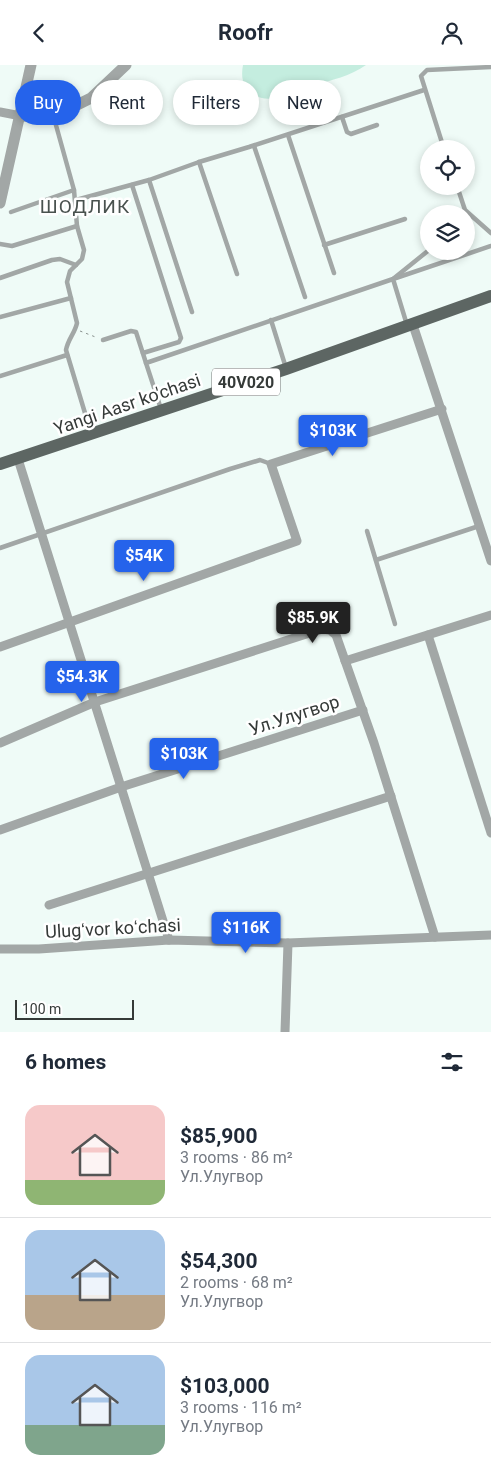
<!DOCTYPE html>
<meta charset="utf-8">
<style>
:root{--surface:#fff;--page:#f6f6f7;--text:#1f2937;--muted:#747a83;--line:#e0e1e3;--accent:#2563eb}
body{margin:0;font-family:Roboto,sans-serif;background:var(--page);color:var(--text);height:100vh;display:flex;flex-direction:column;font-size:19px;white-space:nowrap}
*{box-sizing:border-box;margin:0}
p{font-size:16px;color:var(--muted)}
.icon{flex:none;width:28px;height:28px;fill:none;stroke:currentColor;stroke-width:2;stroke-linecap:round;stroke-linejoin:round}
.map{position:relative;height:967px;overflow:hidden}
.details{display:flex;flex-direction:column;background:var(--surface);flex:1}
.details>*{flex:none}
.top-card{position:absolute;left:15px;top:15px;width:461px;height:45px;display:flex;gap:10px}
.tools{position:absolute;left:420px;top:75px;display:grid;gap:10px}
.tools a{display:grid;place-items:center;width:55px;height:55px;border-radius:50%;background:var(--surface);box-shadow:0 2px 8px #0003;font-size:25px}
.scale{position:absolute;left:15px;bottom:12px;width:119px;box-sizing:border-box;padding-left:5px;border:2px solid #353a38;border-top:0;font-size:14px;line-height:18px;white-space:nowrap;color:#353a38;-webkit-text-stroke:4px #fff;paint-order:stroke}
.price{position:absolute;translate:-50% -42px;padding:0 11px;border-radius:5px;background:var(--accent);color:#fff;font-size:16px;line-height:32px;filter:drop-shadow(0 1px 2px #0008)}
.price::after{content:'';position:absolute;left:50%;top:30px;width:15px;height:11px;margin-left:-8px;background:inherit;clip-path:polygon(0 0,100% 0,50% 100%)}
.price.on{background:#222;color:#fff}
ul{padding:0;list-style:none}
li{display:flex;align-items:center;gap:15px;height:125px;padding:0 25px}
li+li{border-top:1px solid var(--line)}
li span{display:grid;place-items:center;flex:none;width:140px;height:100px;border-radius:15px;color:#555}
li>.icon{margin-inline-start:auto}
span .icon{width:60px;height:60px;fill:#fffc;stroke-width:1}
li b{font-size:21px}
h2{display:flex;justify-content:space-between;align-items:center;height:60px;padding:0 25px;font-size:21px}
.tag{padding:0 18px;border-radius:22px;background:var(--surface);box-shadow:0 2px 8px #0003;font-size:18px;line-height:45px}
.tag.on{background:var(--accent);color:#fff}
header{display:flex;justify-content:space-between;align-items:center;height:65px;padding:0 25px;background:var(--surface);font-size:22px;font-weight:700}
.map>svg:first-child{display:block}
</style>
<header><svg class="icon" aria-label="back" viewBox="0 0 24 24"><path d="M15 5l-7 7 7 7"/></svg>Roofr<svg class="icon" aria-label="person" viewBox="0 0 24 24"><circle cx="12" cy="8" r="4"/><path d="M4 21q1-7 8-7t8 7"/></svg></header>
<div class="map">
<svg width="491" height="967" viewBox="0 0 491 967">
<rect width="100%" height="100%" fill="#effbf7"/>
<!-- green -->
<path fill="#c4eddf" d="M243 0H366C351 11 331 15 313 21 295 27 268 42 251 28 242 20 241 11 243 0Z"/>
<g fill="none" stroke-linecap="round" stroke-linejoin="round">
<!-- path -->
<path stroke="#89918e" stroke-width="1" stroke-dasharray="2.5 4" stroke-linecap="butt" d="M80 266 98 273"/>
<!-- service -->
<g stroke="#a2a7a6" stroke-width="4.5">
<path d="M342 52 347 67 351 69 377 60"/>
<path d="M54 53 74 125 77 161 84 185 82 194 70 206 67 217 77 258C75 268 68 274 66 285L91 368"/>
<path d="M288 70 334 208"/>
<path d="M254 81 305 232"/>
<path d="M444 84 421 11 427 5 491 2"/>
<path d="M199 97 237 209"/>
<path d="M149 115 192 247"/>
<path d="M132 120 181 273 179 277 143 288"/>
<path d="M457 121 465 145 491 168"/>
<path d="M76 135 149 115 199 97 249 82 424 25"/>
<path d="M11 147 74 125"/>
<path d="M0 179 12 181 77 161"/>
<path d="M324 180 405 154"/>
<path d="M0 213 52 195 60 194 76 200"/>
<path d="M0 252 71 233"/>
<path d="M271 255 286 303"/>
<path d="M407 260 393 214 491 181"/>
<path d="M103 275 131 266 136 267 146 298"/>
<path d="M0 311 67 290"/>
<path d="M161 344 146 298 393 214 429 185"/>
<path d="M367 466 395 559"/>
<path d="M0 483 230 404 260 395 271 399"/>
<path d="M376 495 479 461"/>
</g>
<!-- minor -->
<g stroke="#a2a7a6" stroke-width="9">
<path d="M0 47 21 51"/>
<path d="M413 260 491 496"/>
<path d="M18 394 169 875"/>
<path d="M428 570 491 768"/>
<path d="M0 582 297 476 271 399 442 344"/>
<path d="M345 596 491 550"/>
<path d="M0 678 95 637 322 564 330 565 336 570 374 678 435 872"/>
<path d="M0 765 121 722 363 645"/>
<path d="M49 840 391 731"/>
<path d="M0 884H39L169 875 288 878 491 870"/>
<path d="M285 967 288 878"/>
</g>
<!-- tertiary -->
<g stroke="#a2a7a6" stroke-width="11">
<path d="M21 51 53 52 91 33 126 0"/>
<path d="M0 138 31 0"/>
</g>
<!-- primary -->
<path stroke="#5d6663" stroke-width="12" d="M0 399 286 304 491 231"/>
</g>
<g text-anchor="middle" dominant-baseline="central" stroke-width="5" stroke-linejoin="round" paint-order="stroke">
<!-- shield labels -->
<rect fill="#fff" stroke="#727574" stroke-width="1" x="212" y="303.5" width="68" height="27" rx="4"/>
<g font-size="16" font-weight="bold" fill="#353a38">
<text x="246" y="317">40V020</text>
</g>
<!-- street labels -->
<g font-size="18" fill="#353a38" stroke="#fff">
<text transform="translate(127 339) rotate(-19)">Yangi Aasr ko'chasi</text>
<text transform="translate(294 650) rotate(-18)">Ул.Улугвор</text>
<text transform="translate(113 863) rotate(-3)">Ulugʻvor koʻchasi</text>
</g>
<!-- neighbourhood labels -->
<g font-size="19" letter-spacing="1" fill="#49524f" stroke="#fff">
<text x="85" y="141">ШОДЛИК</text>
</g>
</g>
</svg>
<div class="tools">
<a><svg class="icon" aria-label="locate" viewBox="0 0 24 24"><circle cx="12" cy="12" r="6"/><path d="M12 2v4M12 18v4M2 12h4M18 12h4"/></svg></a>
<a><svg class="icon" aria-label="layers" viewBox="0 0 24 24"><path d="M12 4l9 5-9 5-9-5zM3 14l9 5 9-5"/></svg></a>
</div>
<div class="scale">100 m</div>
<b class="price" style="left:333px;top:392px">$103K</b>
<b class="price" style="left:144px;top:517px">$54K</b>
<b class="price on" style="left:313px;top:579px">$85.9K</b>
<b class="price" style="left:82px;top:638px">$54.3K</b>
<b class="price" style="left:184px;top:715px">$103K</b>
<b class="price" style="left:246px;top:889px">$116K</b>
<div class="top-card">
<a class="tag on">Buy</a>
<a class="tag">Rent</a>
<a class="tag">Filters</a>
<a class="tag">New</a>
</div>
</div>
<section class="details">
<h2>6 homes<svg class="icon" aria-label="filters" viewBox="0 0 24 24"><path d="M4 7h16M4 17h16"/><circle cx="9" cy="7" r="2"/><circle cx="15" cy="17" r="2"/></svg></h2>
<ul>
<li><span style="background:linear-gradient(#f6c9c9 75%,#8fb573 0)"><svg class="icon" aria-label="home" viewBox="0 0 24 24"><path d="M3 11l9-7 9 7M6 9v11h12V9"/></svg></span><div><b>$85,900</b><p>3 rooms · 86 m²</p><p>Ул.Улугвор</p></div></li>
<li><span style="background:linear-gradient(#a9c7e8 65%,#b9a48a 0)"><svg class="icon" aria-label="home" viewBox="0 0 24 24"><path d="M3 11l9-7 9 7M6 9v11h12V9"/></svg></span><div><b>$54,300</b><p>2 rooms · 68 m²</p><p>Ул.Улугвор</p></div></li>
<li><span style="background:linear-gradient(#a9c7e8 70%,#7fa58c 0)"><svg class="icon" aria-label="home" viewBox="0 0 24 24"><path d="M3 11l9-7 9 7M6 9v11h12V9"/></svg></span><div><b>$103,000</b><p>3 rooms · 116 m²</p><p>Ул.Улугвор</p></div></li>
</ul>
</section>
